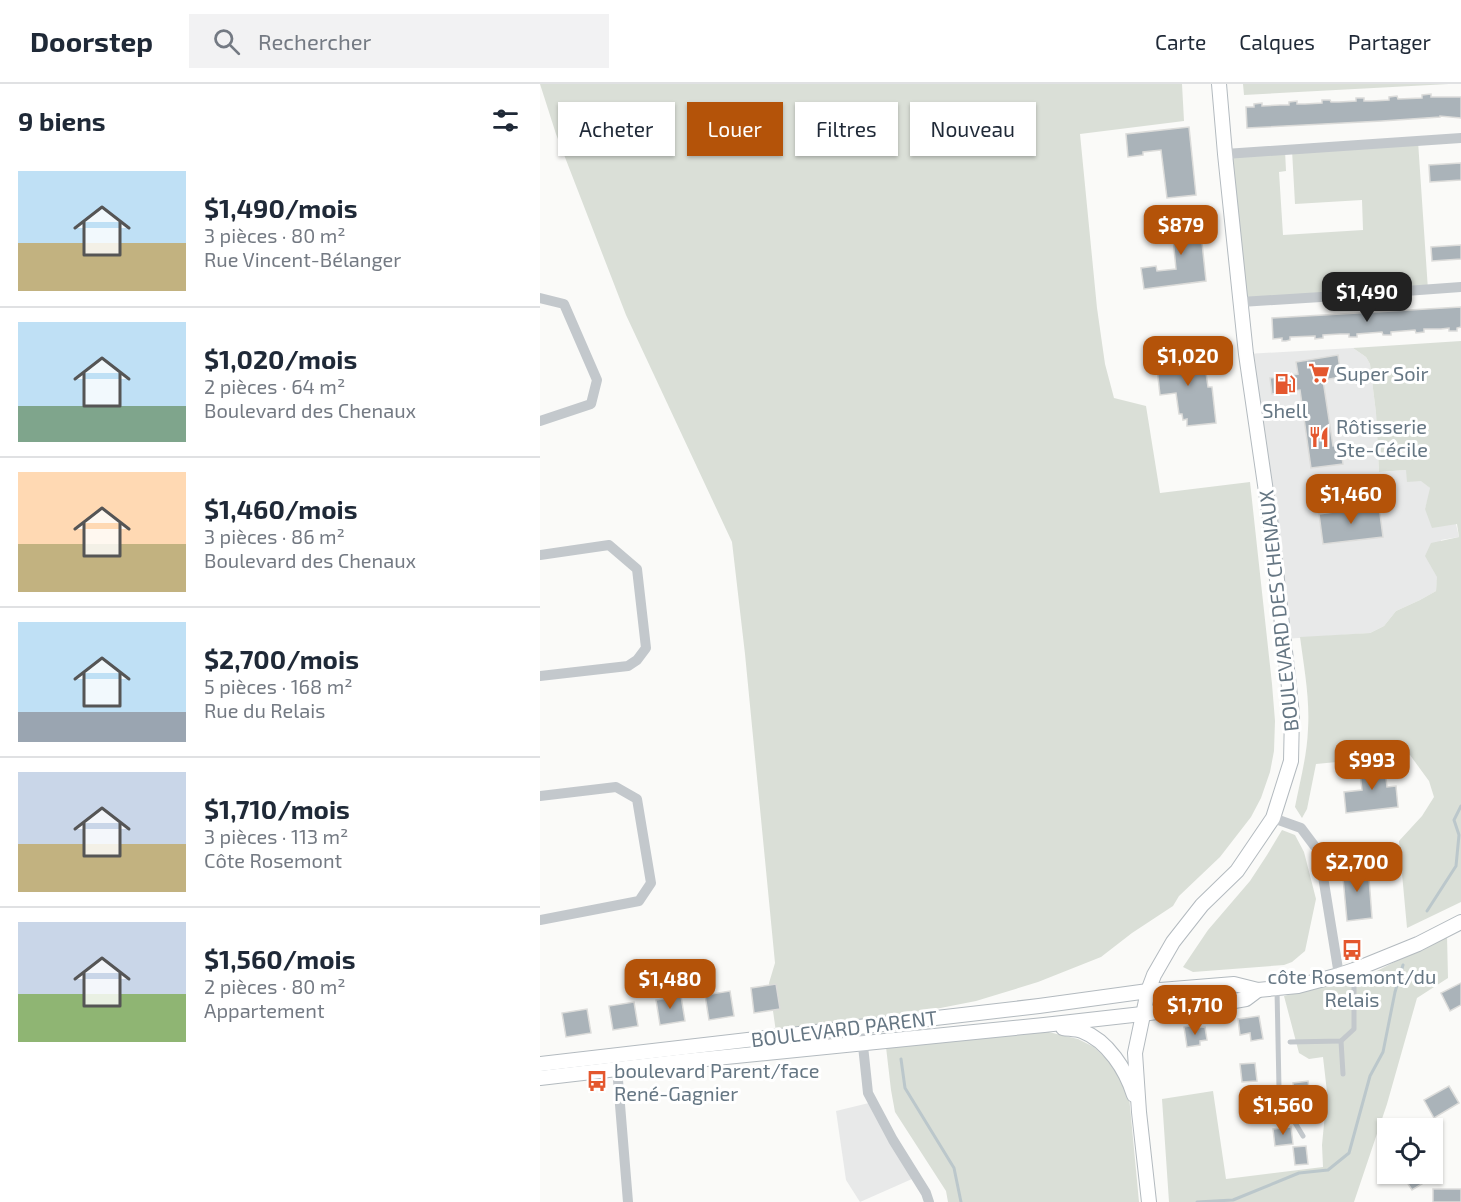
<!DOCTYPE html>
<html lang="fr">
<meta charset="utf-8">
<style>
:root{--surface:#fff;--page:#f2f2f3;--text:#1f2937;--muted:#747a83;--line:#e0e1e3;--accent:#b45309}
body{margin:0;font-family:"Exo 2",sans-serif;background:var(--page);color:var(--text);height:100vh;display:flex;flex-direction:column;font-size:22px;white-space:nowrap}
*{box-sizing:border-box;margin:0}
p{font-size:20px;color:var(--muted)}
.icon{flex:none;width:33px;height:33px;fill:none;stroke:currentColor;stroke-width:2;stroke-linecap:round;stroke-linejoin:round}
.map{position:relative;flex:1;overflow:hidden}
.side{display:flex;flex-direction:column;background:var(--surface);width:540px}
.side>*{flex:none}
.guide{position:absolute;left:18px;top:18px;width:570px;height:54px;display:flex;gap:12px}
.controls{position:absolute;left:837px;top:1034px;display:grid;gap:12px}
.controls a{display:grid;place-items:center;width:66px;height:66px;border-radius:0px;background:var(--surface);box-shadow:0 2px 4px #0004;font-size:30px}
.price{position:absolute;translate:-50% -51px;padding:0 14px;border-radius:12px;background:var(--accent);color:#fff;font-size:20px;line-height:39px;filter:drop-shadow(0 2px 3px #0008)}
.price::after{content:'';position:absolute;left:50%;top:36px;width:18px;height:14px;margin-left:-9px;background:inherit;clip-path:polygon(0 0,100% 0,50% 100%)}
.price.active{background:#222;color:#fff}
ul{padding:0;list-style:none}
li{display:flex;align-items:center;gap:18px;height:150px;padding:0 18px}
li+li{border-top:2px solid var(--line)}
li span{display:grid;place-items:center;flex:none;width:168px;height:120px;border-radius:0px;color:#555}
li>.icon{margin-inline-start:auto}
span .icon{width:72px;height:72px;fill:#fffc;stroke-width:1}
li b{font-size:26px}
h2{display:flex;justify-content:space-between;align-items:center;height:72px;padding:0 18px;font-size:26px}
.chip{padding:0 21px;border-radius:0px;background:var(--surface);box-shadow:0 2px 4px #0004;font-size:21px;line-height:54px}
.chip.active{background:var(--accent);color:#fff}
header{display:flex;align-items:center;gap:36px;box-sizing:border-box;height:84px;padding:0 30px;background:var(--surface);border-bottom:2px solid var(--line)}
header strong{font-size:28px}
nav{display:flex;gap:33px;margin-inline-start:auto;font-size:21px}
.search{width:420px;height:54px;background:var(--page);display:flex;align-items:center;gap:15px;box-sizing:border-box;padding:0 21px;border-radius:0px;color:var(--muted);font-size:22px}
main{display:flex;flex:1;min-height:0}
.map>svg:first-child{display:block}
</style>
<header>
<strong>Doorstep</strong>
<div class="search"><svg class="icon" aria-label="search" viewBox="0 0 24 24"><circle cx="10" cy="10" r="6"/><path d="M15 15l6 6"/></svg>Rechercher</div>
<nav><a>Carte</a><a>Calques</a><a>Partager</a></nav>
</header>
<main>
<section class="side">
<h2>9 biens<svg class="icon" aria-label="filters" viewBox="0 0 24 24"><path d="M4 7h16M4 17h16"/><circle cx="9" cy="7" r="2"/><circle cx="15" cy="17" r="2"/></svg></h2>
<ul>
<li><span style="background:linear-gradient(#bfe0f5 60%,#c2b280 0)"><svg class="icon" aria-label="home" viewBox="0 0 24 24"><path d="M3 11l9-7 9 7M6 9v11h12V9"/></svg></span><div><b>$1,490/mois</b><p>3 pièces · 80 m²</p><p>Rue Vincent-Bélanger</p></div></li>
<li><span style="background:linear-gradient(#bfe0f5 70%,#7fa58c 0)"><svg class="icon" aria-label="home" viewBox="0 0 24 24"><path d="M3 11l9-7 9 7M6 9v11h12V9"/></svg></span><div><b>$1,020/mois</b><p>2 pièces · 64 m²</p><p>Boulevard des Chenaux</p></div></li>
<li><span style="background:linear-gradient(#ffd9b3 60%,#c2b280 0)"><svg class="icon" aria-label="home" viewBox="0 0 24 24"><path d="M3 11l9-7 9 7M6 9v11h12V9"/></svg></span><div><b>$1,460/mois</b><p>3 pièces · 86 m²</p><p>Boulevard des Chenaux</p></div></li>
<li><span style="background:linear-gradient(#bfe0f5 75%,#9aa5b1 0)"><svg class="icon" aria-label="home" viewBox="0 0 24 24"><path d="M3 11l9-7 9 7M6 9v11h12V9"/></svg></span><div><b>$2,700/mois</b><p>5 pièces · 168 m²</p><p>Rue du Relais</p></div></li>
<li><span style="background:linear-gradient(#c9d6e8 60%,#c2b280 0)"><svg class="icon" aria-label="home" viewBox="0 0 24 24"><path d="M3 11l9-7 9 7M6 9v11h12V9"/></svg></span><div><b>$1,710/mois</b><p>3 pièces · 113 m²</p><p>Côte Rosemont</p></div></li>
<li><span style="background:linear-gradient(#c9d6e8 60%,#8fb573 0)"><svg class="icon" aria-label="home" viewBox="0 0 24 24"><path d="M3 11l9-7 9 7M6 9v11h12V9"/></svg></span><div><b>$1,560/mois</b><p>2 pièces · 80 m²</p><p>Appartement</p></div></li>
</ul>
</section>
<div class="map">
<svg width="921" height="1118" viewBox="0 0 921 1118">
<rect width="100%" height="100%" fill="#fafaf8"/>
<!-- built -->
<g fill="#e8e9e9">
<path d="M813 264 826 273 830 280 836 329 839 388 866 386 881 396 891 405 885 425 916 440 919 453 901 456 896 507 880 516 856 527 844 542 830 549 744 555 706 270Z"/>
<path d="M333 1018 372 1095 320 1118 306 1096 296 1027Z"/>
</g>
<!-- green -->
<g fill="#dadfd7">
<path d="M0 0H642L644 37 540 50 557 224 565 280 574 314 606 322 620 409 710 398 732 600 735 637 734 667 730 688 721 714 711 733 680 773 639 812 633 822 592 849 561 873 498 898 436 917 370 930 236 948 229 899 235 879 205 570 192 458 86 231 16 50Z"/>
<path d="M703 0H909L704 11Z"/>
<path d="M878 57 888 206 701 218 685 70 745 66 746 87 739 88 743 151 823 146 822 116 755 120 752 66Z"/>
<path d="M921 257V818L867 844 859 757 882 732 894 713 889 697 870 671 776 680 767 725 762 734 755 723C760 697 767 672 768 645 770 615 764 583 760 553L830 549 844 542 856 527 880 516 896 507 897 493 885 472 891 459 919 453 917 440 892 444 885 425 890 404 881 397 867 398 866 386 839 388 836 329 830 280 826 273 813 264Z"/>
<path d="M742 746 755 751 764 768 776 815 765 867 752 878 744 881 653 888 643 883 668 846 710 797 727 771Z"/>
<path d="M907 851 908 894 877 914 847 1020 814 1118H629L622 1015 673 1007 686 1095 783 1083 782 1061 787 1008 783 973 769 975 759 969 744 912 833 889Z"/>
<path d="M500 946 538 955 554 963 574 982 589 1012 599 1118H408L406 1107 355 1028 351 1006 346 963Z"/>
</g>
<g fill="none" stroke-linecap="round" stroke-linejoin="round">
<!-- stream -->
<g stroke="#bbc7cb" stroke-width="3">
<path d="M887 827 916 782 919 751 914 736 921 722"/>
<path d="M361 975 365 1004 414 1084 421 1118"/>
<path d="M657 1118 693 1116 759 1089 788 1086 809 1069 830 992 843 968 855 908 863 881"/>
</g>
</g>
<!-- building -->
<g fill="#aab3b9" stroke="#dcdcda" stroke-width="1.5">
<path d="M891 10V13H921V34L900 32V33L842 37 707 44 706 23H714V20L722 19V22L740 21H749V18L757 17V20H765L782 19V16H790L791 18H799L816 17V14H824V17H832L849 16V13L857 12 858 15 882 14V11Z"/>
<path d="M649 43 656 111 627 114 621 66 603 68V71L588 73 586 50Z"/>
<path d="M921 79V96L890 98 889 81Z"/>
<path d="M659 130 666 197 604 205 601 184 616 182 617 187 636 185 631 133Z"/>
<path d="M921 161V175L892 177 891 163Z"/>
<path d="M921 223V243L917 244V247H909V244L901 245H884V248L876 249 875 246 851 248V251H843L842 248 817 250V253H809V250H800L783 251V254L775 255V252L750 253V256L746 257H742V254L733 255 732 234Z"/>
<path d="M663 268 668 303H672L676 339 647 342V335L643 336 642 330H639L636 309 620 311 616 275 626 273V272Z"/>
<path d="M798 271 801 293 783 296 793 362 800 361 803 380 771 384 760 306 732 310 730 294 758 290 756 278Z"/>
<path d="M839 422 843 453 783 460 779 430Z"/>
<path d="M844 677 847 703 856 702 858 723 806 729 804 708 822 706 819 680Z"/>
<path d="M828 781 832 834 807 837 802 783Z"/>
<path d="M921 899V921L910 927 901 909Z"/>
<path d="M236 900 240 925 214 929 211 904Z"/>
<path d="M190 907 194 932 169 936 165 911Z"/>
<path d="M141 912 145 937 120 941 116 916Z"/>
<path d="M94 918 98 942 73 946 69 922Z"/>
<path d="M47 925 51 949 26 953 22 929Z"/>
<path d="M719 932 723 955 711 957 710 949 700 951 698 935Z"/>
<path d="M655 941V944L665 943 667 956 660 957V961L647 963 644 943Z"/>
<path d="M715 979 717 997 702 998 700 980Z"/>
<path d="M768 997 772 1025 756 1027 753 999Z"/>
<path d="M909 1002 919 1019 894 1034 884 1016Z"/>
<path d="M751 1043 753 1060 735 1062 733 1045Z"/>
<path d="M766 1062 768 1080 755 1081 753 1063Z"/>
<path d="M861 1089H886L890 1095 872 1106Z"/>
<rect x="893" y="1105" width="28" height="13"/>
</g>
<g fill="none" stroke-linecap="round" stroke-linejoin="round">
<defs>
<g id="secondary">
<path d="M523 944C529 945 537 945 542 947 568 957 586 986 594 1011"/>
<path d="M0 980 499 922 608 907 694 900 718 906 758 902 799 891 814 886 878 860 921 838"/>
<path d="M0 994 146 977 504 941 602 930 683 919 706 915 718 906"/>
<path d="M609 1118 599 1028 595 969 608 907 614 891 633 858 662 821 697 787 733 734 751 677 752 630 731 442 706 270 685 70 679 0"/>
</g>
</defs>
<!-- secondary casing -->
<use href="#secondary" stroke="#b3babf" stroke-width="16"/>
<!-- lane -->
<g stroke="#c3c8cc" stroke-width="5">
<path d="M737 906 739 1004 742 1017 763 1052"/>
<path d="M801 957 803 990"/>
<path d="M750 958 801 957 814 945V886"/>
</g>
<!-- street -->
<g stroke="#c3c8cc" stroke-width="10">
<path d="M685 70 921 54"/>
<path d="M0 214 24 220 57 296 51 320 0 337"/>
<path d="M701 218 797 212 921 203"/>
<path d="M0 471 69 461 97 485 106 564 97 576 88 582 0 592"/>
<path d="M0 712 76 703 97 715 111 799 99 817 0 836"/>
<path d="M733 734 761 744 779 768 799 891"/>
<path d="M321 943 328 1009 353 1056 386 1109 389 1118"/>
<path d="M76 972 88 1118"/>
</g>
<!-- secondary -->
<use href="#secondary" stroke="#fff" stroke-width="14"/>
</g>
<!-- icons -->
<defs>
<symbol id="supermarket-bare" viewBox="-9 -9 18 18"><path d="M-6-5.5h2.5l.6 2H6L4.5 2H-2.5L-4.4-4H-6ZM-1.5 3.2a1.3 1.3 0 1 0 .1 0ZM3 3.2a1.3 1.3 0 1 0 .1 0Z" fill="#e4572e" stroke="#fff" stroke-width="2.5" paint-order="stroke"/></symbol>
<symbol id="fuel-bare" viewBox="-9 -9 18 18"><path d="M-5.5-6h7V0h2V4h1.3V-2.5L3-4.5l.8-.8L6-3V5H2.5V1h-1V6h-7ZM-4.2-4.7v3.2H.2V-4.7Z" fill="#e4572e" stroke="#fff" stroke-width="2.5" paint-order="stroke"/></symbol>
<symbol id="restaurant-bare" viewBox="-9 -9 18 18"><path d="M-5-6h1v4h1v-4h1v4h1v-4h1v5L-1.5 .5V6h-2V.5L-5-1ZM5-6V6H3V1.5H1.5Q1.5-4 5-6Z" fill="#e4572e" stroke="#fff" stroke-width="2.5" paint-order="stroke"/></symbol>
<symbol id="bus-bare" viewBox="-9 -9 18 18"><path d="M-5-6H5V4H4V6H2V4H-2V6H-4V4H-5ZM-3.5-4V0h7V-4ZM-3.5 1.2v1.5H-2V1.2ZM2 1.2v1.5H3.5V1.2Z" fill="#e4572e" stroke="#fff" stroke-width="2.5" paint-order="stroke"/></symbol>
</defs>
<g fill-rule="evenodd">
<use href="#supermarket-bare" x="764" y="274" width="30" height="30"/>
<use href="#fuel-bare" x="730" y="285" width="30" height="30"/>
<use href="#restaurant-bare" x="764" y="338" width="30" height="30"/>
<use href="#bus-bare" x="797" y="851" width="30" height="30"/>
<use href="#bus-bare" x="42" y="982" width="30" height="30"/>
</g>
<g text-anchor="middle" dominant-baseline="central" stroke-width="6" stroke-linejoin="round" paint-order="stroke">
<!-- poi labels -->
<g font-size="20" fill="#657683" stroke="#fff" text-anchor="start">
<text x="796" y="289">Super Soir</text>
<text x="745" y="326" text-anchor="middle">Shell</text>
<text x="796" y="342">Rôtisserie<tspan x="796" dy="23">Ste-Cécile</tspan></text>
<text x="812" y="892" text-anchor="middle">côte Rosemont/du<tspan x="812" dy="23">Relais</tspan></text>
<text x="74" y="986">boulevard Parent/face<tspan x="74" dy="23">René-Gagnier</tspan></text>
</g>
<!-- street labels -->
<g font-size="20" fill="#657683" stroke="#fff">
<text transform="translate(738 527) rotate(-96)">BOULEVARD DES CHENAUX</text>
<text transform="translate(304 944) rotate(-7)">BOULEVARD PARENT</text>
</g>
</g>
</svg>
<div class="controls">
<a><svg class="icon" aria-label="locate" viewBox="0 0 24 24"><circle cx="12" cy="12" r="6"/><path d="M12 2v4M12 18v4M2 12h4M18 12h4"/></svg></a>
</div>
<b class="price" style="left:641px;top:172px">$879</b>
<b class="price active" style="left:827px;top:239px">$1,490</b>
<b class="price" style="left:648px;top:303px">$1,020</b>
<b class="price" style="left:811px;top:441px">$1,460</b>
<b class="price" style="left:832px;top:707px">$993</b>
<b class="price" style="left:817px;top:809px">$2,700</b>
<b class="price" style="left:130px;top:926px">$1,480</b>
<b class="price" style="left:655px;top:952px">$1,710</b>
<b class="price" style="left:743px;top:1052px">$1,560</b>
<div class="guide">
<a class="chip">Acheter</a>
<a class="chip active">Louer</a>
<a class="chip">Filtres</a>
<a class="chip">Nouveau</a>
</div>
</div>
</main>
